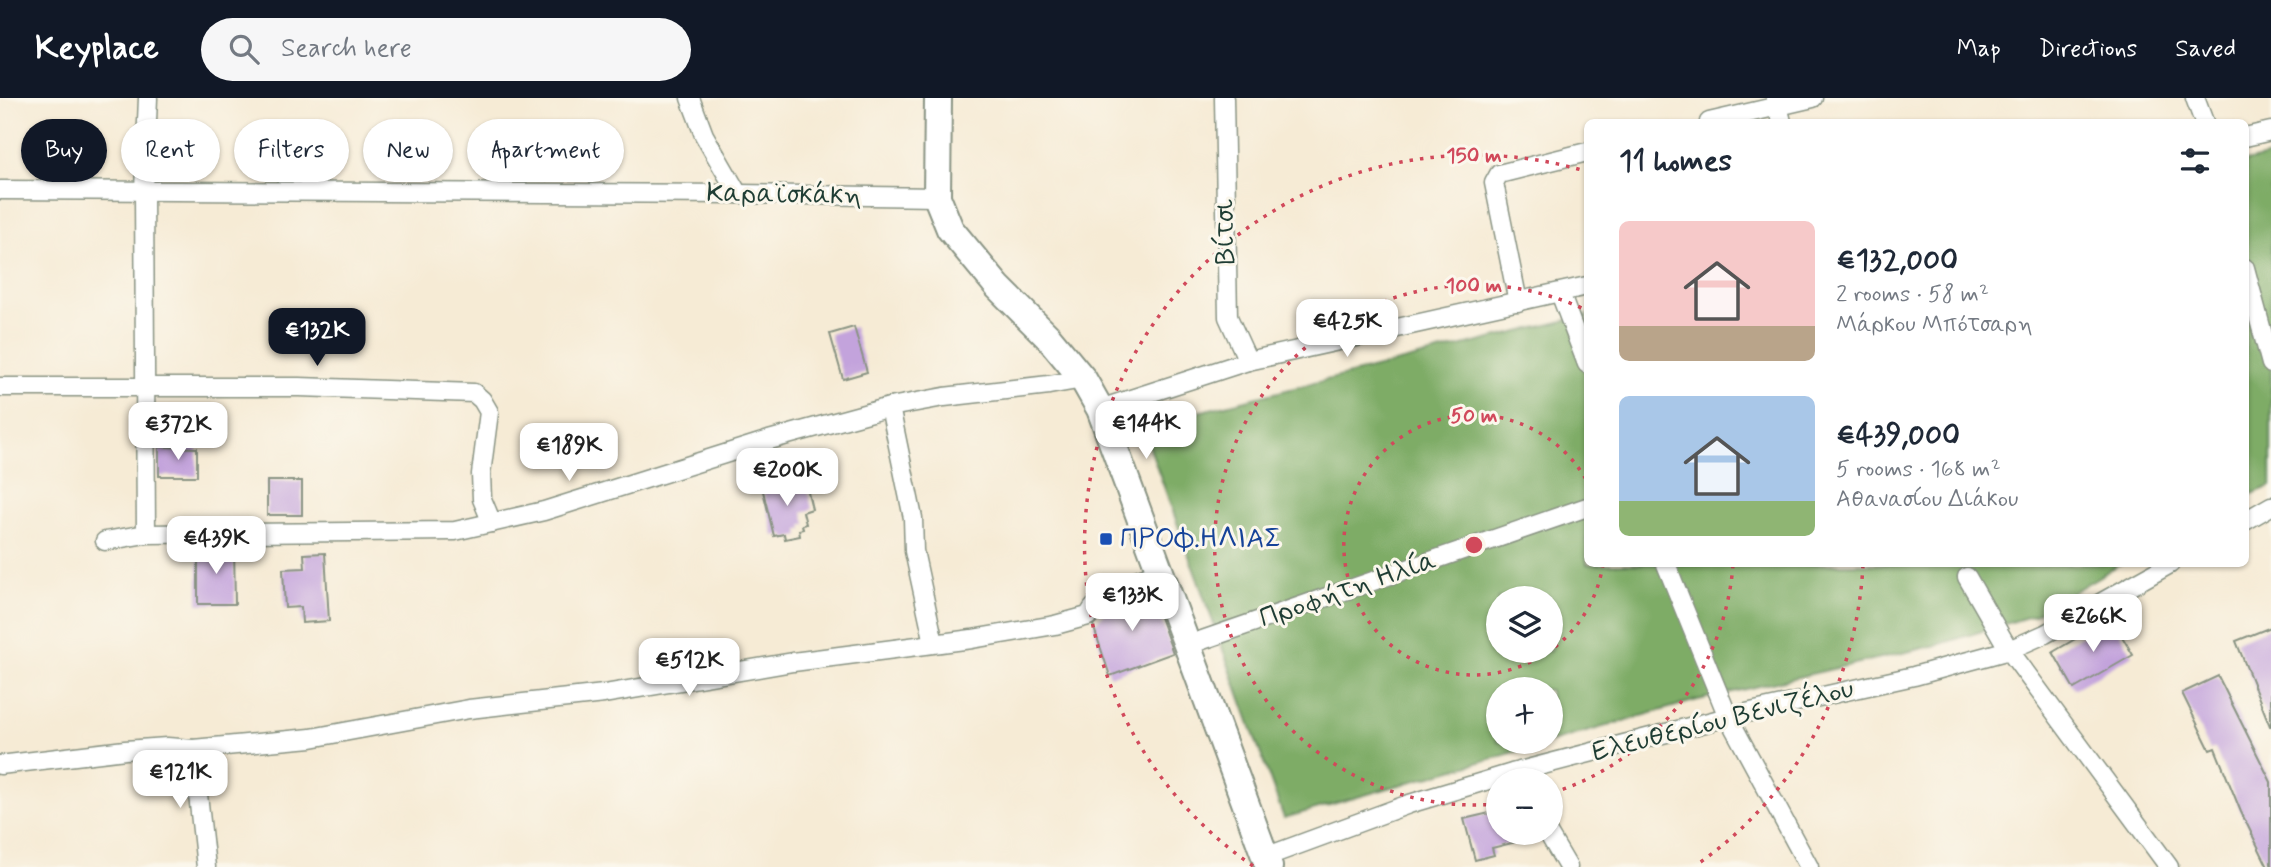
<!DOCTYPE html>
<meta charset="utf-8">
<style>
:root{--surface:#fff;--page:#f6f6f7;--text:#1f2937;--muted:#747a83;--accent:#111827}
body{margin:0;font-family:Mynerve,sans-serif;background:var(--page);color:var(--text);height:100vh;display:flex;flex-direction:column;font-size:26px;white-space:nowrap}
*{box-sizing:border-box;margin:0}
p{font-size:23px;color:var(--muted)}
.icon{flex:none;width:38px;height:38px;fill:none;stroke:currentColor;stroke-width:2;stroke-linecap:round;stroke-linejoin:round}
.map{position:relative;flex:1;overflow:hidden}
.drawer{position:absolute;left:1584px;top:21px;width:665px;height:448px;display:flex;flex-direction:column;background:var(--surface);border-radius:10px;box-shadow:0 2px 5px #0004}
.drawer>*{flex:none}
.hud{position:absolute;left:21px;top:21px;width:665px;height:63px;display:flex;gap:14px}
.fabs{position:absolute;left:1486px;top:488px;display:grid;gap:14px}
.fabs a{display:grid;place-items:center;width:77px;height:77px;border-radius:50%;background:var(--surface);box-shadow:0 2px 5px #0004;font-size:35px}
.price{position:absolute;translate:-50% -60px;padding:0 16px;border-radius:14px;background:#fff;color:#222;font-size:23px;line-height:46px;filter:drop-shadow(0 2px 4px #0008)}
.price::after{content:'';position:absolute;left:50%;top:42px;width:21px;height:16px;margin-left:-10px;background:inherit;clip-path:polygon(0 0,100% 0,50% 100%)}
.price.current{background:var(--accent);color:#fff}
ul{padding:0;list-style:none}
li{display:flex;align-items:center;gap:21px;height:175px;padding:0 35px}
li span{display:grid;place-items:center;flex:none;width:196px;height:140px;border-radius:10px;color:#555}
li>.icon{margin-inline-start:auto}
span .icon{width:84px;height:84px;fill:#fffc;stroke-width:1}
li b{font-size:30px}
h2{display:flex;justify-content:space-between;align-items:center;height:84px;padding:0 35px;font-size:30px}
.pill{padding:0 24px;border-radius:32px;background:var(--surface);box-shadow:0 2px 5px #0004;font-size:24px;line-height:63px}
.pill.current{background:var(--accent);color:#fff}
header{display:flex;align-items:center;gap:42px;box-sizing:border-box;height:98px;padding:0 35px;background:var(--accent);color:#fff}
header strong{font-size:33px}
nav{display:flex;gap:38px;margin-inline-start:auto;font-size:24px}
.search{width:490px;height:63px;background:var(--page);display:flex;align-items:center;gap:18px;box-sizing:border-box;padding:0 24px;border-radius:38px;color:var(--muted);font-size:26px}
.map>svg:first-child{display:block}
</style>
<header>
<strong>Keyplace</strong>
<div class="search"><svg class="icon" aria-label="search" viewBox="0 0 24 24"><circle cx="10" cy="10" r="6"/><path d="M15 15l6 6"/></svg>Search here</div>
<nav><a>Map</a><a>Directions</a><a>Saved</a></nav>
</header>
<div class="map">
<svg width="2271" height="769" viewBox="0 0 2271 769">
<rect width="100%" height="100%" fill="#fbf7ec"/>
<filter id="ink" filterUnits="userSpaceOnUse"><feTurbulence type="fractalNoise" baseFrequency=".0143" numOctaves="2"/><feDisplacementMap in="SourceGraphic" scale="14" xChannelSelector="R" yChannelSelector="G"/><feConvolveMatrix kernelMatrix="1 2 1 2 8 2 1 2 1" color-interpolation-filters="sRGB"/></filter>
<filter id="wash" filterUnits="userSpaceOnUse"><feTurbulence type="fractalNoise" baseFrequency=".00686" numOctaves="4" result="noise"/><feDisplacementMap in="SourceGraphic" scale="28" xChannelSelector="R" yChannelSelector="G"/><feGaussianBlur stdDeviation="1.57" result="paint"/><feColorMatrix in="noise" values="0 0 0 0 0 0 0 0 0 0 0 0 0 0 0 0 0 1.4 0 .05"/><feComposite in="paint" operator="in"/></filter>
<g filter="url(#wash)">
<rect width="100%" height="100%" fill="#f6ebd5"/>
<!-- forest -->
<g fill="#7eac66" stroke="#4e744d" stroke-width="2" fill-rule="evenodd">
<path d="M2271 58V388L2245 399V64Z"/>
<path d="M1587 217V466H2120L2034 517 1937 547 1694 603 1551 644 1550 592H1498V644H1550L1284 720 1142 328ZM1498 500H1550V553H1498Z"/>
</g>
<g id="blocks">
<!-- building -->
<g fill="#c3a3dc">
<path d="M854 229 867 274 843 281 830 236Z"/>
<path d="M159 349 197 350V378H159Z"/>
<path d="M789 382 791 390 806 386 812 411 803 414 806 426 802 427 803 431 799 432 800 438 785 441 784 436 774 438 762 389Z"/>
<rect x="267" y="383" width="35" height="34"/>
<path d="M234 449 235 506H198V450Z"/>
<path d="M325 455 329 523 302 525 301 509 285 510 283 471 305 470 304 456Z"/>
<path d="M1149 489 1173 555 1110 578 1093 527 1116 504Z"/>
<path d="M2111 520 2133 557 2074 591 2053 554Z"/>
<path d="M2271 529V628H2270L2236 543Z"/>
<path d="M2218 578 2271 684V769H2268L2241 714 2215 650 2210 652 2182 595Z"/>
<path d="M1498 713V735H1532V740L1492 750 1494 757 1475 762 1464 721Z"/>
</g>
</g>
</g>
<g filter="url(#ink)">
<use href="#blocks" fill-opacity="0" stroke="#8a9484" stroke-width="2"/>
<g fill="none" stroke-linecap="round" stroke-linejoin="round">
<defs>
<g id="street">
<path d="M690 0 704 37 738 96"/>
<path d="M1224 0 1228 219 1248 263"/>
<path d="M1776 0 1782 24"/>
<path d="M2195 0 2204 24"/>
<path d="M1709 24 1813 0"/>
<path d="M2245 39 2271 33"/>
<path d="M0 92 738 96 937 99"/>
<path d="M2245 170 2271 266"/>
<path d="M1560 195 1587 266"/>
<path d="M1518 204 1494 85 1499 76 1587 54"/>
<path d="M0 289H299L474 295 482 302 489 314 481 376 482 401 492 425"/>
<path d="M890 309 913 420 914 453 934 545"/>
<path d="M1100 311 1248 263 1587 188"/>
<path d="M2245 423 2271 408"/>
<path d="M146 436 144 93 148 0"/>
<path d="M105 443 146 436 455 433 544 413 769 342 890 309 944 299 1049 287 1083 281"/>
<path d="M1666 466 1728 619 1809 769"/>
<path d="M1967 479 2009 552 2169 769"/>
<path d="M1188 547 1587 409"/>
<path d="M193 651 206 769"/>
<path d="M0 667 125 652 167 649 193 651 311 640 469 611 604 596 793 564 972 541 1055 527 1088 518C1102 491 1134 483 1161 473"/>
<path d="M1548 735 1568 769"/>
<path d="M1265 759 1409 706 1512 675 1728 619 1914 578 2009 552 2045 536 2170 466"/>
</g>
<path id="secondary" d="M938 0 937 99 950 131 998 189 1049 240 1083 281 1100 311 1269 769"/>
</defs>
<!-- street casing -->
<use href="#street" stroke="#8a9484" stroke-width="21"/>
<!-- secondary casing -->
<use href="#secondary" stroke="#8a9484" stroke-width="30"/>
<!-- street -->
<use href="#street" stroke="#fff" stroke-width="18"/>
<!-- secondary -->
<use href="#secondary" stroke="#fff" stroke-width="26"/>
</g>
</g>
<!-- distance rings -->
<g fill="none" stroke="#d1495b" stroke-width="3.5" stroke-dasharray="3.5 7">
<path d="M1603 466A130 130 0 0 1 1551 552M1549 553A130 130 0 1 1 1587 383"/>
<path d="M1733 467A260 260 0 0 1 1552 695M1497 706A260 260 0 1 1 1586 212"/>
<path d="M1863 467A390 390 0 0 1 1695 768M1253 768A390 390 0 0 1 1585 73"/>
</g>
<!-- markers -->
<rect fill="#1a4fb4" stroke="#fbf7ec" stroke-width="2.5" x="1099" y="434" width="14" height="14" rx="3.5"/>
<g text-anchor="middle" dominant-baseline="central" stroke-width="6" stroke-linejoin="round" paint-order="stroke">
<!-- street labels -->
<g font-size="28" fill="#1f3d34" stroke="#fbf7ec">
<text transform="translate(784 97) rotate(1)">Καραϊσκάκη</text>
<text transform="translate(1226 134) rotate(-91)">Βίτσι</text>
<text transform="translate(1348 492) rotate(-19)">Προφήτη Ηλία</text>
<text transform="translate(1723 623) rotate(-14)">Ελευθερίου Βενιζέλου</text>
</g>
<!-- transit labels -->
<g font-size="28" fill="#164399" stroke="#fbf7ec" text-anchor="start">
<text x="1120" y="441">ΠΡΟΦ.ΗΛΙΑΣ</text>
</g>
</g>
<circle cx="1474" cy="447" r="10" fill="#d1495b" stroke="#fbf7ec" stroke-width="3.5"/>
<g font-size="21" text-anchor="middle" font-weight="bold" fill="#d1495b" stroke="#fbf7ec" stroke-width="6" stroke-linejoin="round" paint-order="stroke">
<text x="1474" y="64">150 m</text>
<text x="1474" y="194">100 m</text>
<text x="1474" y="324">50 m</text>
</g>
</svg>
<div class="fabs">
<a><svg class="icon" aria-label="layers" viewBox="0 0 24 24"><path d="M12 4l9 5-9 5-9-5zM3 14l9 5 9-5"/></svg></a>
<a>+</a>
<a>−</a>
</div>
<b class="price" style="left:1347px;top:261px">€425K</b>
<b class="price current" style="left:317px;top:270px">€132K</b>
<b class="price" style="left:1146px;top:363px">€144K</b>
<b class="price" style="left:178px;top:364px">€372K</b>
<b class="price" style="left:569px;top:385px">€189K</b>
<b class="price" style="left:787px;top:410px">€200K</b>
<b class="price" style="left:216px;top:478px">€439K</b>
<b class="price" style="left:1132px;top:535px">€133K</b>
<b class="price" style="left:2093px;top:556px">€266K</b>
<b class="price" style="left:689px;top:600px">€512K</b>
<b class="price" style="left:180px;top:712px">€121K</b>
<div class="hud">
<a class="pill current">Buy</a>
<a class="pill">Rent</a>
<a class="pill">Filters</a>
<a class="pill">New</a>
<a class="pill">Apartment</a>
</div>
<section class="drawer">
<h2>11 homes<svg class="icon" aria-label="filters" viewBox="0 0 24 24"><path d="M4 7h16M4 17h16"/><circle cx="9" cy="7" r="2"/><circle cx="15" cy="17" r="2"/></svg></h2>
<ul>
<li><span style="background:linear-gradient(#f6c9c9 75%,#b9a48a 0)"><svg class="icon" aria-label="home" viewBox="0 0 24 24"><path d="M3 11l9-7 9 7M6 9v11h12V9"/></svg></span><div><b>€132,000</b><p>2 rooms · 58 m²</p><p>Μάρκου Μπότσαρη</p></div></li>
<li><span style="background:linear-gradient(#a9c7e8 75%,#8fb573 0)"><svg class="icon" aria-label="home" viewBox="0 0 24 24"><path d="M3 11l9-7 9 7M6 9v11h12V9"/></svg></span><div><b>€439,000</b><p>5 rooms · 168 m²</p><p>Αθανασίου Διάκου</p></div></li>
</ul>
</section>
</div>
